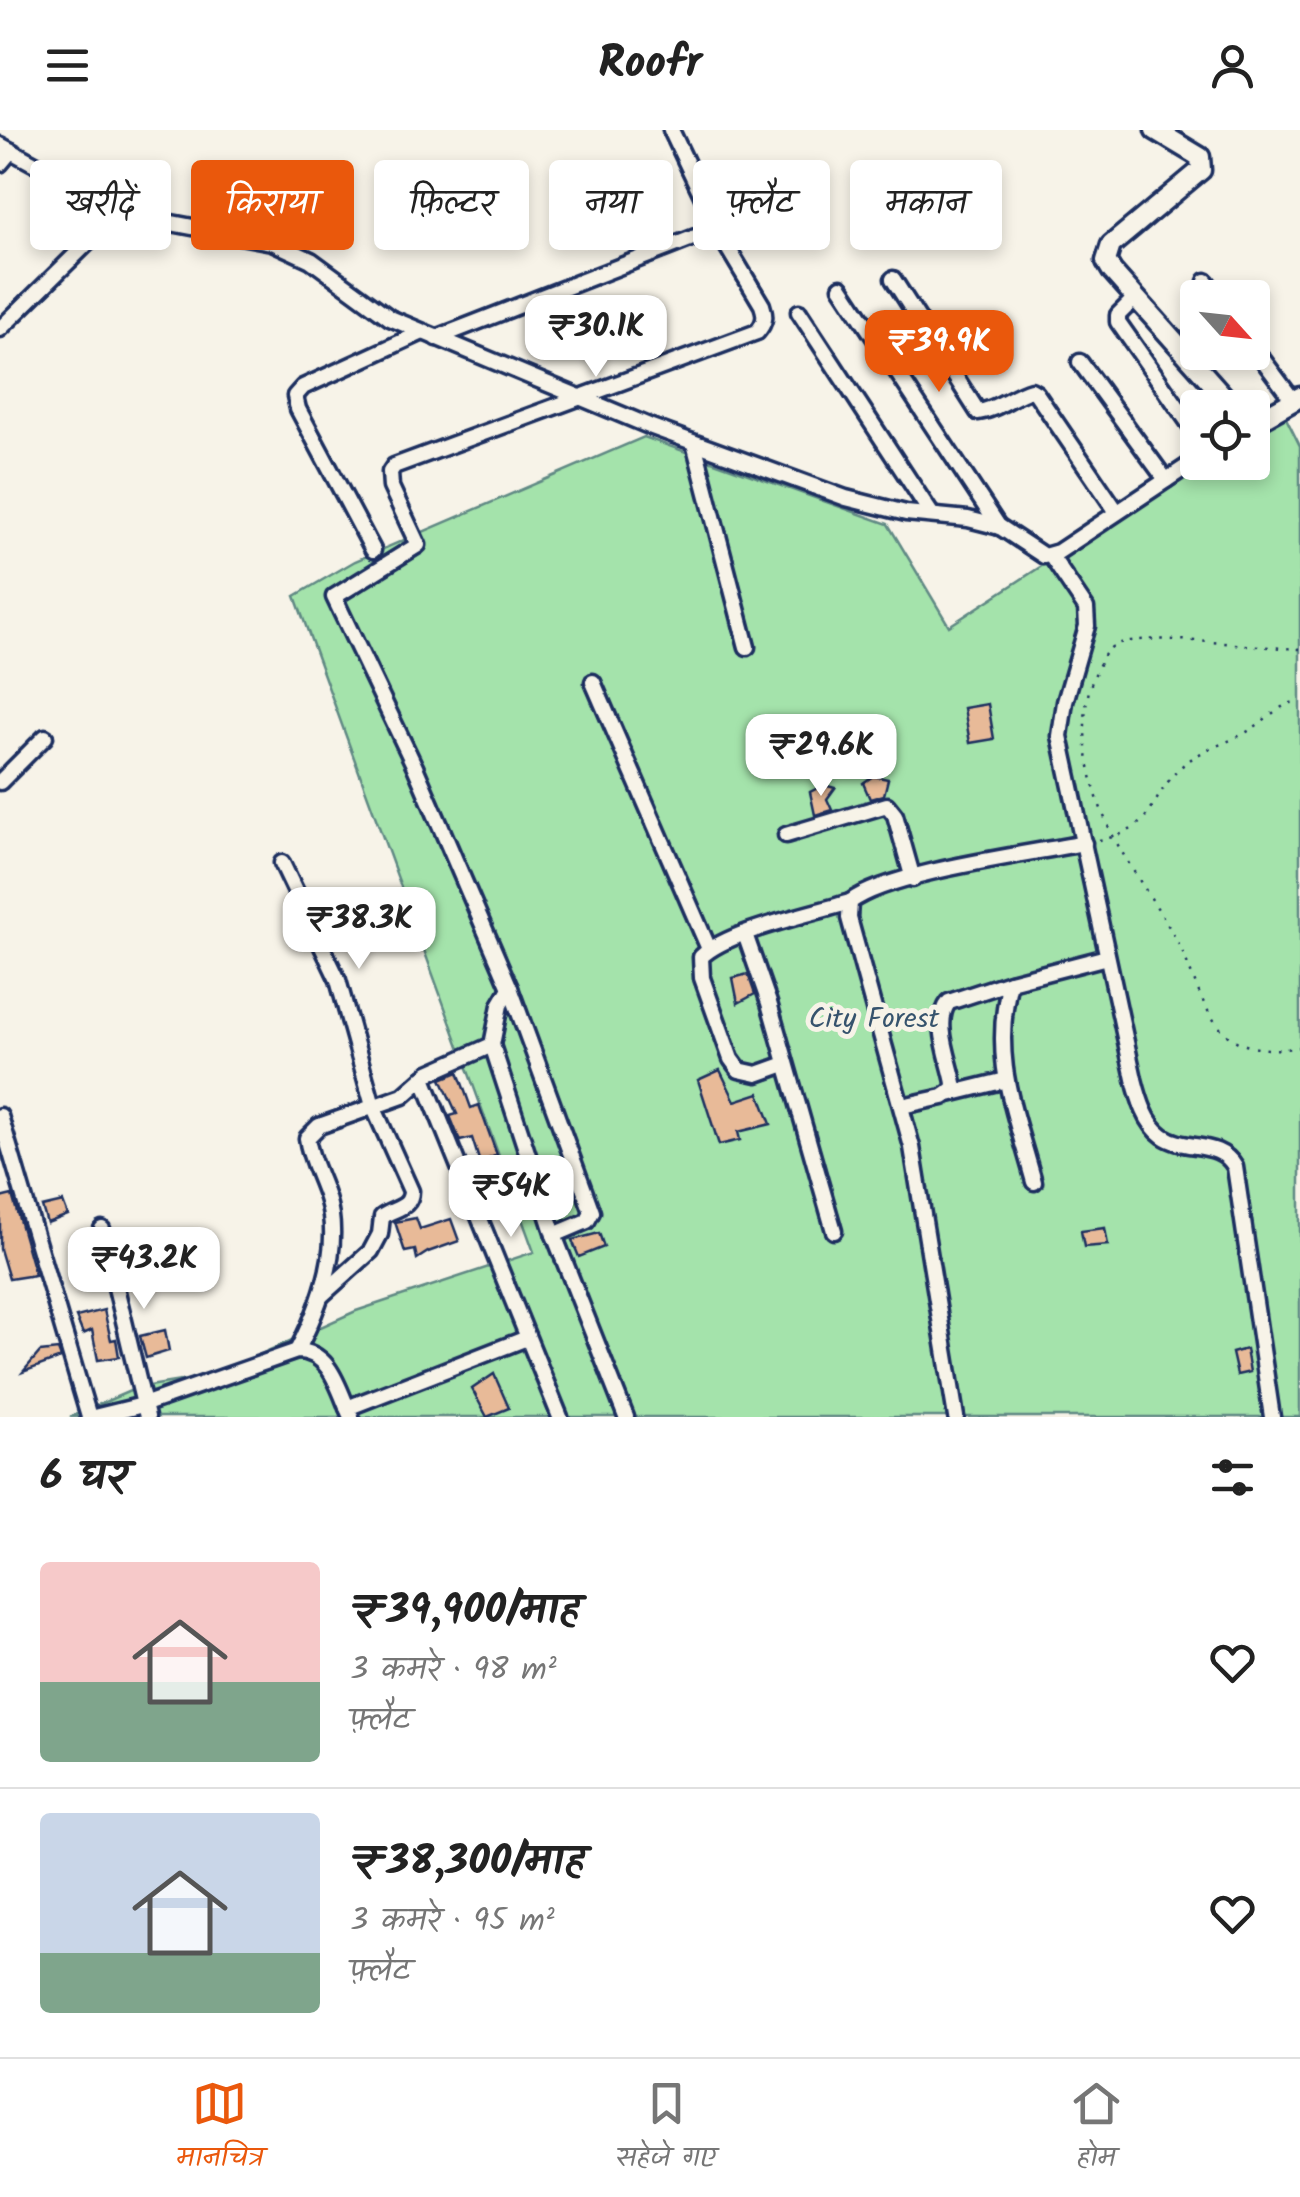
<!DOCTYPE html>
<html lang="hi">
<meta charset="utf-8">
<style>
:root{--surface:#fff;--page:#f6f6f6;--text:#222;--muted:#767676;--line:#e0e0e0;--accent:#ea580c}
body{margin:0;font-family:Kalam,"Playpen Sans Deva",sans-serif;background:var(--page);color:var(--text);height:100vh;display:flex;flex-direction:column;font-size:38px;white-space:nowrap}
*{box-sizing:border-box;margin:0}
p{font-size:32px;color:var(--muted)}
.icon{flex:none;width:55px;height:55px;fill:none;stroke:currentColor;stroke-width:2;stroke-linecap:round;stroke-linejoin:round}
.map{position:relative;height:1287px;overflow:hidden}
.details{display:flex;flex-direction:column;background:var(--surface);flex:1}
.details>*{flex:none}
.banner{position:absolute;left:30px;top:30px;width:1240px;height:90px;display:flex;gap:20px}
.needle{width:65px;rotate:117deg}
.tools{position:absolute;left:1180px;top:150px;display:grid;gap:20px}
.tools a{display:grid;place-items:center;width:90px;height:90px;border-radius:10px;background:var(--surface);box-shadow:0 5px 15px #0003;font-size:50px}
.price{position:absolute;translate:-50% -85px;padding:0 22px;border-radius:20px;background:#fff;color:#222;font-size:32px;line-height:65px;filter:drop-shadow(0 2px 5px #0008)}
.price::after{content:'';position:absolute;left:50%;top:60px;width:30px;height:22px;margin-left:-15px;background:inherit;clip-path:polygon(0 0,100% 0,50% 100%)}
.price.active{background:var(--accent);color:#fff}
ul{padding:0;list-style:none}
li{display:flex;align-items:center;gap:30px;height:250px;padding:0 40px}
li+li{border-top:2px solid var(--line)}
li span{display:grid;place-items:center;flex:none;width:280px;height:200px;border-radius:10px;color:#555}
li>.icon{margin-inline-start:auto}
span .icon{width:120px;height:120px;fill:#fffc;stroke-width:1}
li b{font-size:42px}
h2{display:flex;justify-content:space-between;align-items:center;height:120px;padding:0 40px;font-size:42px}
.pill{padding:0 35px;border-radius:10px;background:var(--surface);box-shadow:0 5px 15px #0003;font-size:35px;line-height:90px}
.pill.active{background:var(--accent);color:#fff}
header{display:flex;justify-content:space-between;align-items:center;height:130px;padding:0 40px;background:var(--surface);font-size:45px;font-weight:700}
.tabs{display:flex;justify-content:space-around;align-items:center;height:140px;border-top:2px solid var(--line);background:var(--surface);font-size:28px;color:var(--muted)}
.tabs a{display:grid;justify-items:center;gap:5px}
.tabs .active{color:var(--accent)}
.map>svg:first-child{display:block}
</style>
<header><svg class="icon" aria-label="menu" viewBox="0 0 24 24"><path d="M4 6h16M4 12h16M4 18h16"/></svg>Roofr<svg class="icon" aria-label="person" viewBox="0 0 24 24"><circle cx="12" cy="8" r="4"/><path d="M4 21q1-7 8-7t8 7"/></svg></header>
<div class="map">
<svg width="1300" height="1287" viewBox="0 0 1300 1287">
<rect width="100%" height="100%" fill="#f7f3e8"/>
<filter id="ink" filterUnits="userSpaceOnUse"><feTurbulence type="fractalNoise" baseFrequency=".01" numOctaves="2"/><feDisplacementMap in="SourceGraphic" scale="20" xChannelSelector="R" yChannelSelector="G"/><feConvolveMatrix kernelMatrix="1 2 1 2 8 2 1 2 1" color-interpolation-filters="sRGB"/></filter>
<g filter="url(#ink)">
<!-- green -->
<path fill="#a4e3ab" stroke="#608984" stroke-width="2.5" d="M1283 282 1300 316V1287H70L137 1258 212 1246 356 1181 534 1122 295 466 355 431 644 307 888 394 949 496 1201 333 1252 332 1253 301Z"/>
<!-- building -->
<g fill="#e8ba98" stroke="#1b2f5e" stroke-width="2.5">
<path d="M988 574 994 609 970 613 964 578Z"/>
<path d="M873 646 888 649 884 665 870 669 863 653Z"/>
<path d="M824 655 835 658 827 669 832 680 815 685 810 662Z"/>
<path d="M748 844 755 864 738 873 733 848Z"/>
<path d="M720 940 735 971 759 963 771 994 738 1002 740 1010 719 1015 698 950Z"/>
<path d="M458 942 471 978 479 975 497 1025 480 1033 472 1008 460 1011 450 986 457 984 441 949Z"/>
<path d="M12 1065 35 1145 9 1149 0 1119V1068Z"/>
<path d="M63 1072 68 1085 47 1093 42 1077Z"/>
<path d="M416 1088 420 1099 451 1089 459 1111 428 1122 417 1129 415 1120 405 1122 395 1092Z"/>
<path d="M1105 1098 1108 1115 1084 1117 1081 1101Z"/>
<path d="M599 1103 604 1117 579 1127 572 1110Z"/>
<path d="M104 1180 111 1210 116 1209 119 1227 98 1230 92 1200 83 1204 76 1187Z"/>
<path d="M165 1200 169 1221 146 1228 140 1206Z"/>
<path d="M1246 1219 1250 1242 1237 1245 1232 1223Z"/>
<path d="M58 1220 61 1228 23 1242 40 1222Z"/>
<path d="M494 1244 509 1278 487 1287 472 1259Z"/>
</g>
<g fill="none" stroke-linecap="round" stroke-linejoin="round">
<defs>
<g id="minor">
<path d="M0 15 129 85 272 112 311 130 390 188 649 296 846 368 906 383 968 389 1000 397 1044 426 1058 422 1198 329"/>
<path d="M0 34 11 21"/>
<path d="M893 149 978 282C997 280 1013 265 1031 260L1036 263 1117 382"/>
<path d="M1206 151 1218 168"/>
<path d="M841 157 999 397"/>
<path d="M1135 168 1118 185V192L1198 306"/>
<path d="M799 182 932 385"/>
<path d="M0 199 120 81"/>
<path d="M436 208 703 104 709 97 708 78 671 0"/>
<path d="M1252 215 1292 269"/>
<path d="M1080 232 1166 350"/>
<path d="M694 313 747 517"/>
<path d="M373 420 298 279 295 266 303 257 423 202"/>
<path d="M1051 426 1086 478 1087 496 1065 572 1060 606 1134 949C1139 969 1146 994 1163 1006 1186 1022 1219 1009 1235 1037L1272 1287"/>
<path d="M593 552 709 819"/>
<path d="M0 652 45 607"/>
<path d="M786 705 887 675 895 685 913 749"/>
<path d="M282 733 338 850 373 976 411 1061C411 1079 393 1078 382 1087L380 1104 371 1121 321 1166"/>
<path d="M745 804 769 873 834 1101"/>
<path d="M1010 852C991 929 1014 978 1034 1052"/>
<path d="M492 915 554 1105 626 1287"/>
<path d="M785 934 757 944 739 940 731 929 702 848 701 827C727 801 812 784 850 772"/>
<path d="M423 948 560 1287"/>
<path d="M949 964 1006 950"/>
<path d="M902 976 943 967 953 960 954 953C950 930 933 891 949 872L1010 852 1107 827"/>
<path d="M0 986 89 1287"/>
<path d="M102 1099 147 1287"/>
<path d="M554 1105 587 1091 592 1082 510 858 415 637 334 467 418 415 391 357 390 342 394 336 757 202C765 193 766 186 762 175L710 88"/>
<path d="M297 1221C319 1178 343 1118 327 1068 321 1048 310 1030 307 1008L319 996 403 966 429 943 492 915 500 875 510 858"/>
<path d="M347 1278 527 1208"/>
<path d="M94 1287 143 1275 297 1221C331 1221 339 1261 351 1287"/>
<path d="M956 1287 912 1017 849 788 850 772C889 742 1029 724 1084 713"/>
</g>
<g id="tertiary">
<path d="M1155 0 1200 27 1201 40 1111 115 1106 131 1112 141 1234 278"/>
<path d="M1252 294 1300 267"/>
</g>
</defs>
<!-- minor casing -->
<use href="#minor" stroke="#1b2f5e" stroke-width="21"/>
<!-- tertiary casing -->
<use href="#tertiary" stroke="#1b2f5e" stroke-width="25"/>
<!-- path -->
<g stroke="#1b2f5e" stroke-width="2.5" stroke-dasharray="2.5 8" stroke-linecap="butt">
<path d="M1300 519C1261 518 1147 502 1117 514 1105 519 1100 533 1095 544 1075 587 1088 652 1107 693 1124 732 1156 772 1177 811 1194 842 1200 881 1227 905 1246 921 1277 921 1300 917"/>
<path d="M1099 710C1158 700 1147 668 1183 635 1203 618 1231 613 1253 598 1268 588 1281 573 1300 571"/>
</g>
<!-- minor -->
<use href="#minor" stroke="#f7f3e8" stroke-width="14"/>
<!-- tertiary -->
<use href="#tertiary" stroke="#f7f3e8" stroke-width="18"/>
</g>
</g>
<g text-anchor="middle" dominant-baseline="central" stroke-width="10" stroke-linejoin="round" paint-order="stroke">
<!-- park labels -->
<g font-size="28" fill="#36536d" stroke="#f7f3e8">
<text x="874" y="889">City Forest</text>
</g>
</g>
</svg>
<div class="tools">
<a><svg class="needle" viewBox="-14 -14 28 28"><path d="M0-13l5 13h-10z" fill="#e53935"/><path d="M0 13l5-13h-10z" fill="#767676"/></svg></a>
<a><svg class="icon" aria-label="locate" viewBox="0 0 24 24"><circle cx="12" cy="12" r="6"/><path d="M12 2v4M12 18v4M2 12h4M18 12h4"/></svg></a>
</div>
<b class="price" style="left:596px;top:250px">₹30.1K</b>
<b class="price active" style="left:939px;top:265px">₹39.9K</b>
<b class="price" style="left:821px;top:669px">₹29.6K</b>
<b class="price" style="left:359px;top:842px">₹38.3K</b>
<b class="price" style="left:511px;top:1110px">₹54K</b>
<b class="price" style="left:144px;top:1182px">₹43.2K</b>
<div class="banner">
<a class="pill">खरीदें</a>
<a class="pill active">किराया</a>
<a class="pill">फ़िल्टर</a>
<a class="pill">नया</a>
<a class="pill">फ़्लैट</a>
<a class="pill">मकान</a>
</div>
</div>
<section class="details">
<h2>6 घर<svg class="icon" aria-label="filters" viewBox="0 0 24 24"><path d="M4 7h16M4 17h16"/><circle cx="9" cy="7" r="2"/><circle cx="15" cy="17" r="2"/></svg></h2>
<ul>
<li><span style="background:linear-gradient(#f6c9c9 60%,#7fa58c 0)"><svg class="icon" aria-label="home" viewBox="0 0 24 24"><path d="M3 11l9-7 9 7M6 9v11h12V9"/></svg></span><div><b>₹39,900/माह</b><p>3 कमरे · 98 m²</p><p>फ़्लैट</p></div><svg class="icon" aria-label="heart" viewBox="0 0 24 24"><path d="M12 20l-8-8c-3-5 5-10 8-4 3-6 11-1 8 4z"/></svg></li>
<li><span style="background:linear-gradient(#c9d6e8 70%,#7fa58c 0)"><svg class="icon" aria-label="home" viewBox="0 0 24 24"><path d="M3 11l9-7 9 7M6 9v11h12V9"/></svg></span><div><b>₹38,300/माह</b><p>3 कमरे · 95 m²</p><p>फ़्लैट</p></div><svg class="icon" aria-label="heart" viewBox="0 0 24 24"><path d="M12 20l-8-8c-3-5 5-10 8-4 3-6 11-1 8 4z"/></svg></li>
</ul>
</section>
<nav class="tabs">
<a class="active"><svg class="icon" aria-label="map" viewBox="0 0 24 24"><path d="M3 6l6-2 6 2 6-2v14l-6 2-6-2-6 2zM9 4v14M15 6v14"/></svg>मानचित्र</a>
<a><svg class="icon" aria-label="saved" viewBox="0 0 24 24"><path d="M7 4h10v16l-5-4-5 4z"/></svg>सहेजे गए</a>
<a><svg class="icon" aria-label="home" viewBox="0 0 24 24"><path d="M3 11l9-7 9 7M6 9v11h12V9"/></svg>होम</a>
</nav>
